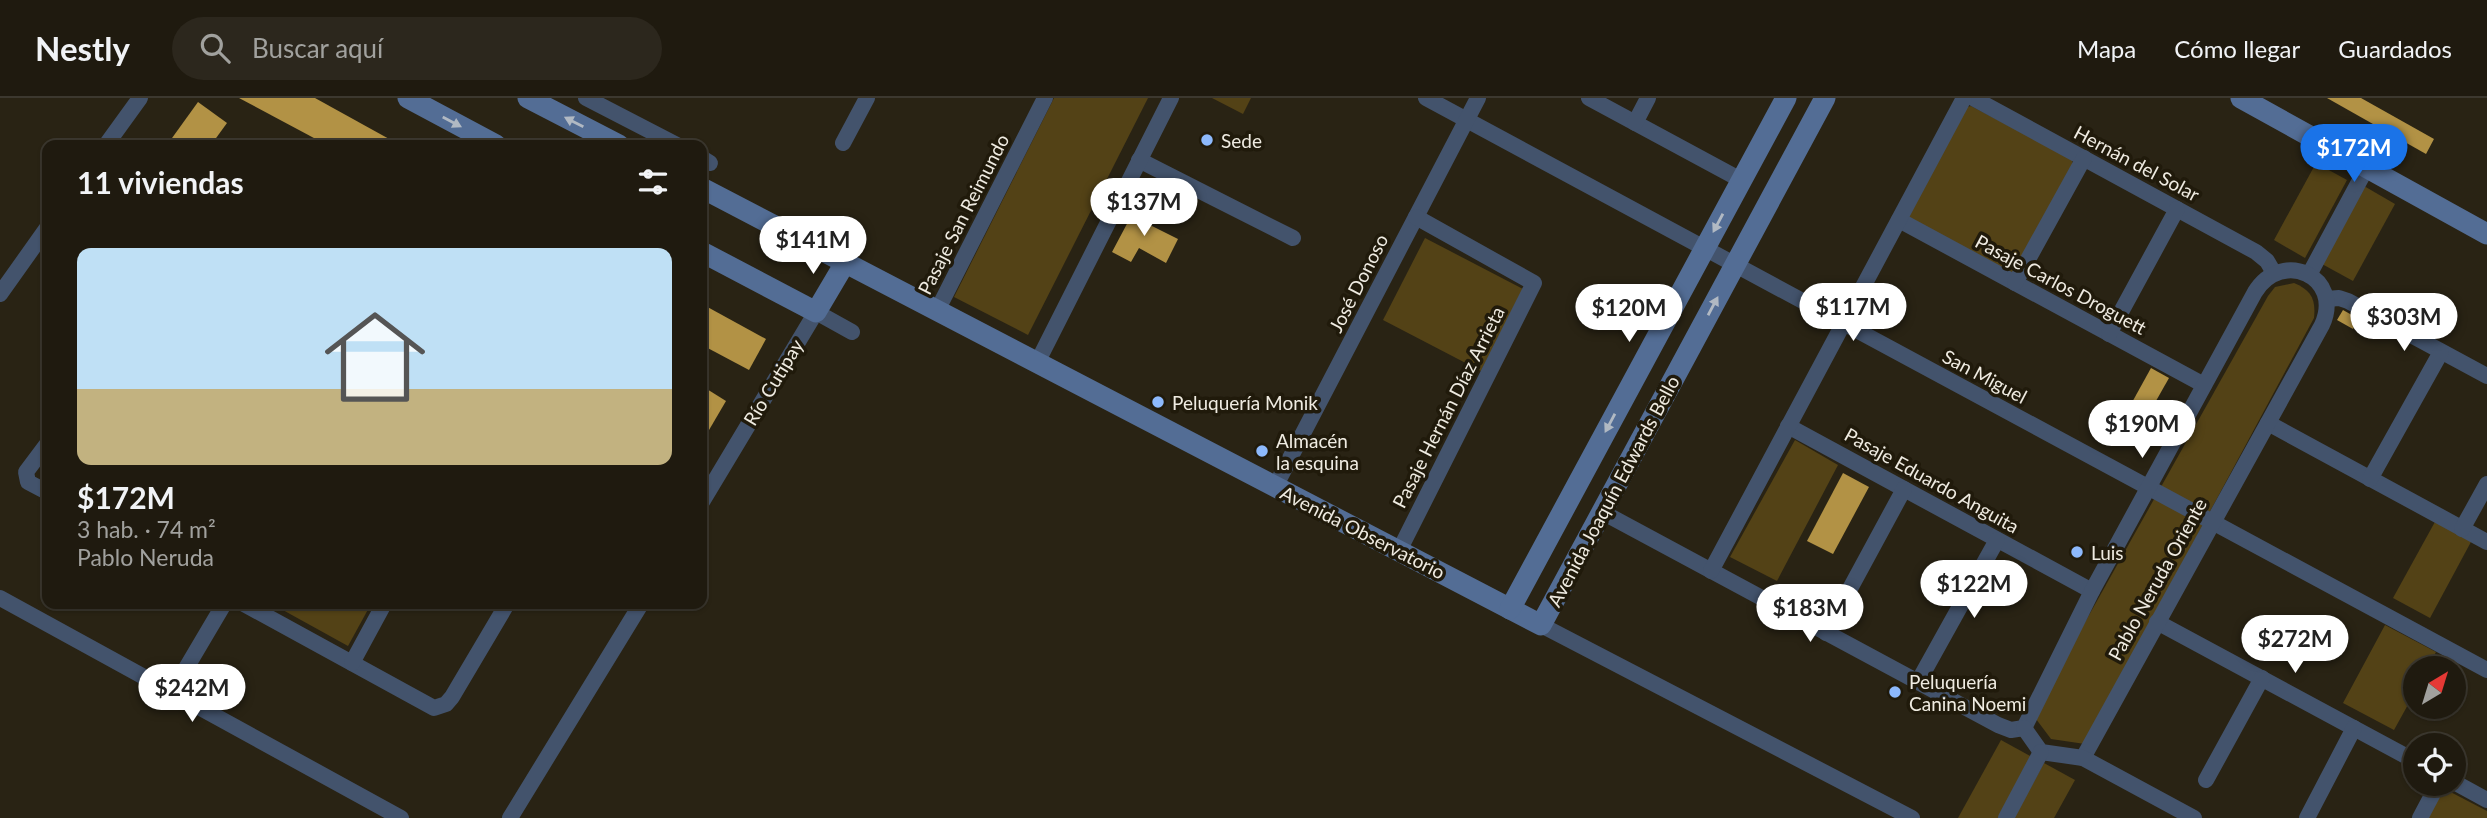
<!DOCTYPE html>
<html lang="es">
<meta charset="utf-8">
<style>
:root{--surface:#1f1a0f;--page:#2c271d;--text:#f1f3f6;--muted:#a1a19e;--line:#3c382f;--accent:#1a73e8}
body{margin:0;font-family:Lato,sans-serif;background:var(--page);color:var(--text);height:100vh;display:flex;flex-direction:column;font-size:26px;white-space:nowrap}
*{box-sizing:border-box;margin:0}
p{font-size:23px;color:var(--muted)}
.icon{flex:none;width:38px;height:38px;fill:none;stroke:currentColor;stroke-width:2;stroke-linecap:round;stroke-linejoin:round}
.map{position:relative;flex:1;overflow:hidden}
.sheet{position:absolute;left:42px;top:42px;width:665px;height:469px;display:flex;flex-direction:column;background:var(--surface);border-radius:14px;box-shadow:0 2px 5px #0004,0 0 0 2px var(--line)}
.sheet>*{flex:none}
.needle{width:46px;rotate:38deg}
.buttons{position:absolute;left:2403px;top:558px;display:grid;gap:14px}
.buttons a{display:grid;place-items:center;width:63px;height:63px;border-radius:50%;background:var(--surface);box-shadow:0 2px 5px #0004,0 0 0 2px var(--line);font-size:35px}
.price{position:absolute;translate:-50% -60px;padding:0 16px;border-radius:24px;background:#fff;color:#222;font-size:23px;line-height:46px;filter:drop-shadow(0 2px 4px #0008)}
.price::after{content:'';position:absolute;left:50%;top:42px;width:21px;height:16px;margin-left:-10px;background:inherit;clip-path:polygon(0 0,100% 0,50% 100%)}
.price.selected{background:var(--accent);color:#fff}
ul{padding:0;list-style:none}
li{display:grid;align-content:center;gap:14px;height:371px;padding:0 35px}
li+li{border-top:2px solid var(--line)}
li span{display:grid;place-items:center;height:217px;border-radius:14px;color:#555}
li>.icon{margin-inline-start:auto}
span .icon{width:126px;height:126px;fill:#fffc;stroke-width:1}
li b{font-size:30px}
h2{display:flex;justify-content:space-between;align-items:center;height:84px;padding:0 35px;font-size:30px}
header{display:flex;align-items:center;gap:42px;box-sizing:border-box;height:98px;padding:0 35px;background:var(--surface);border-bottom:2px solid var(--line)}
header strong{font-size:33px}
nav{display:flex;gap:38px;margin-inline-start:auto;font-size:24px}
.search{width:490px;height:63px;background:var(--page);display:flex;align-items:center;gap:18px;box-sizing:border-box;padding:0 24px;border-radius:38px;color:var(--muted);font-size:26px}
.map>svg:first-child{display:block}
</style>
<header>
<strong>Nestly</strong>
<div class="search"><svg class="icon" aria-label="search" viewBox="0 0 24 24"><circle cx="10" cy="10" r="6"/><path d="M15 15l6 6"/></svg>Buscar aquí</div>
<nav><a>Mapa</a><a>Cómo llegar</a><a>Guardados</a></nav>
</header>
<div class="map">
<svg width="2487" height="720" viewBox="0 0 2487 720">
<rect width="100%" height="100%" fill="#292314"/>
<!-- green -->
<g fill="#534216">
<path d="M1054 0H1148L1028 237 954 199Z"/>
<path d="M1212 0H1251L1243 16Z"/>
<path d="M1971 8 2072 61 2073 69 2016 174 2009 178 1905 117 1963 10Z"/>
<path d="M2316 65 2347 82 2305 160 2274 142Z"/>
<path d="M2364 88 2395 106 2353 183 2322 166Z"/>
<path d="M1425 140 1523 191 1481 273 1383 222Z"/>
<path d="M2294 185C2311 192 2316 201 2314 220L2085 646 2051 641 2033 617 2268 198 2275 189Z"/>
<path d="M1795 342 1838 367 1777 483 1730 459Z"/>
<path d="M2436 422 2472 442 2430 520 2393 500Z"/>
<path d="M272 506H371L348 548Z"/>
<path d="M2385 527 2436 554 2427 570H2415V594L2394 632 2343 605Z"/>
<path d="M2001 642 2032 659 1999 720H1958Z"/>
<path d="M2044 665 2075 682 2054 720H2014Z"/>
<path d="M2439 688 2487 713V720H2422Z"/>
</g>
<!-- building -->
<g fill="#b29245">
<path d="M239 0H315L400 47H327Z"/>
<path d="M2327 0H2361L2434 41 2426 56Z"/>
<path d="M198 4 227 25 211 47H167Z"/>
<path d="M1137 107 1153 116 1148 126 1178 141 1166 165 1139 150 1131 164 1112 154Z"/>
<path d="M702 206 766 241 749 272 702 247Z"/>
<path d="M2343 212 2359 221 2353 231 2337 222Z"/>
<path d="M2151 270 2169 280 2131 347 2114 337Z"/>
<path d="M702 288 726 303 702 344Z"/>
<path d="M1843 375 1869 389 1833 456 1807 443Z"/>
</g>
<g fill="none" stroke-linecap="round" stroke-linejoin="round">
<!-- street -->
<g stroke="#43536c" stroke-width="16">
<path d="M586 0 677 47"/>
<path d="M1426 0 2487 572"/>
<path d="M1589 0 1741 82"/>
<path d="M1973 0 2256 154 2267 163 2274 175"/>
<path d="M1635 25 1648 0"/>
<path d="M843 45 867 0"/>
<path d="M106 47 140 0"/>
<path d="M702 60 710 65"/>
<path d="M1139 62 1293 140"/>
<path d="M1899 122 2204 287"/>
<path d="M2309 177 2367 69"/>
<path d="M2015 185 2084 60"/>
<path d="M0 196 47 130"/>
<path d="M2327 201 2339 200 2348 203 2487 278"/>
<path d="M937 213 1045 0"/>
<path d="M2109 236 2177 111"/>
<path d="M1037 265 1171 0"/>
<path d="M2268 325 2487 444"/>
<path d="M1788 328 2092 493"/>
<path d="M47 346 26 374 28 384 47 394"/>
<path d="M2370 381 2441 254"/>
<path d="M1275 389 1478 0"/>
<path d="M702 404 816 214 852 234"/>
<path d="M1602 414 1998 627 2011 632 2024 630"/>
<path d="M2462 431 2487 386"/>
<path d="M1399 453 1534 185 1416 119"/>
<path d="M1711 473 1964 0"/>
<path d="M0 500 401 720"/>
<path d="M244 506 434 610 446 606 452 599 507 506"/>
<path d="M2157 524 2415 663"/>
<path d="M1541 527 1912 720"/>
<path d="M1826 535 1904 391"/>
<path d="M352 565 384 506"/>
<path d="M1918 584 1997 442"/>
<path d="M172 594 224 506"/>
<path d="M2024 630 2092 493 2255 194C2282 150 2344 179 2322 227L2083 660"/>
<path d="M2024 630 2041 654 2083 660 2194 720"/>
<path d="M2206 682 2262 580"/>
<path d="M2454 684 2487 702"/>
<path d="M510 720 641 506"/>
<path d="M2006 720 2041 654"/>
<path d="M2307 720 2354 630"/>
<path d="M2420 720 2438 686"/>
</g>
<!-- secondary -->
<g stroke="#536d95" stroke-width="21">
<path d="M408 0 496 47"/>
<path d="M528 0 619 47"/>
<path d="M2241 0 2487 136"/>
<path d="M702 90 1541 527 1825 0"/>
<path d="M702 154 816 214 845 165"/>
<path d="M1510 511 1786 0"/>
</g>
</g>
<!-- one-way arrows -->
<defs><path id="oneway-solid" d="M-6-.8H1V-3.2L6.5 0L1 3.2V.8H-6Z" transform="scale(1.75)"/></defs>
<g fill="#b1b9c3">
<use href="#oneway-solid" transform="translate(452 24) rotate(28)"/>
<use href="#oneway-solid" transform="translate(574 24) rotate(-153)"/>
<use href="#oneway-solid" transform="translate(1718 125) rotate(118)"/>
<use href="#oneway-solid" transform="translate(1713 208) rotate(-62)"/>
<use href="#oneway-solid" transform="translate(1610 325) rotate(118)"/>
</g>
<!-- markers -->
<g fill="#8db9fc" stroke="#201a0b" stroke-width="2.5">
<circle cx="1207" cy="42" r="7"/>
<circle cx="1158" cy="304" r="7"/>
<circle cx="1262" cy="353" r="7"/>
<circle cx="2077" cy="454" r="7"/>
<circle cx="1895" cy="594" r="7"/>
</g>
<g text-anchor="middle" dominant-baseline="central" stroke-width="7" stroke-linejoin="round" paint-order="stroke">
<!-- poi labels -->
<g font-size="19" fill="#efebe1" stroke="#201a0b" text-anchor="start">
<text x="1221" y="42">Sede</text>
<text x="1172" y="304">Peluquería Monik</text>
<text x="1276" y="342">Almacén<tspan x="1276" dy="22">la esquina</tspan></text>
<text x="2091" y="454">Luis</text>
<text x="1909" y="583">Peluquería<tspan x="1909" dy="22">Canina Noemi</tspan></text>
</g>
<!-- street labels -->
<g font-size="19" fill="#efebe1" stroke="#201a0b">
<text transform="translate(2137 65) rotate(28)">Hernán del Solar</text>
<text transform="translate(963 116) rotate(-63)">Pasaje San Reimundo</text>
<text transform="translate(1358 185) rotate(-63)">José Donoso</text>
<text transform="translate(2061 186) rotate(28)">Pasaje Carlos Droguett</text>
<text transform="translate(1985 278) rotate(28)">San Miguel</text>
<text transform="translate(773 284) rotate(-59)">Río Cutipay</text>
<text transform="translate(1448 309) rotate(-63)">Pasaje Hernán Díaz Arrieta</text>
<text transform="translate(1932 382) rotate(29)">Pasaje Eduardo Anguita</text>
<text transform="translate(1613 393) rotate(-62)">Avenida Joaquín Edwards Bello</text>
<text transform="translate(1363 434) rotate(27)">Avenida Observatorio</text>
<text transform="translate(2157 481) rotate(-61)">Pablo Neruda Oriente</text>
</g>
</g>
</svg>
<div class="buttons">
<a><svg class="needle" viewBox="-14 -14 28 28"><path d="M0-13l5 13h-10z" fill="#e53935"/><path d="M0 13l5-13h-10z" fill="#a1a19e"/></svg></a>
<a><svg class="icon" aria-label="locate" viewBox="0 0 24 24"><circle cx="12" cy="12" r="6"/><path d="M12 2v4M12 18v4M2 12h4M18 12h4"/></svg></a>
</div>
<b class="price selected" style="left:2354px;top:86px">$172M</b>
<b class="price" style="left:1144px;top:140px">$137M</b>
<b class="price" style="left:813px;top:178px">$141M</b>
<b class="price" style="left:1853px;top:245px">$117M</b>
<b class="price" style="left:1629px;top:246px">$120M</b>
<b class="price" style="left:2404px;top:255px">$303M</b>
<b class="price" style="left:2142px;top:362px">$190M</b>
<b class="price" style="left:1974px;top:522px">$122M</b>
<b class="price" style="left:1810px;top:546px">$183M</b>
<b class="price" style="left:2295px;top:577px">$272M</b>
<b class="price" style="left:192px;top:626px">$242M</b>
<section class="sheet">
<h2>11 viviendas<svg class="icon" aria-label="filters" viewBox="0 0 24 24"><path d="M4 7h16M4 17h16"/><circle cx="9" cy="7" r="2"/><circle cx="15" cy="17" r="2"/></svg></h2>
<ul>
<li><span style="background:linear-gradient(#bfe0f5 65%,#c2b280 0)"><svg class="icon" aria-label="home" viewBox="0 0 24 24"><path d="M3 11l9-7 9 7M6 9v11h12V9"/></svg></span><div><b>$172M</b><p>3 hab. · 74 m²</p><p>Pablo Neruda</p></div></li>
</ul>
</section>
</div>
